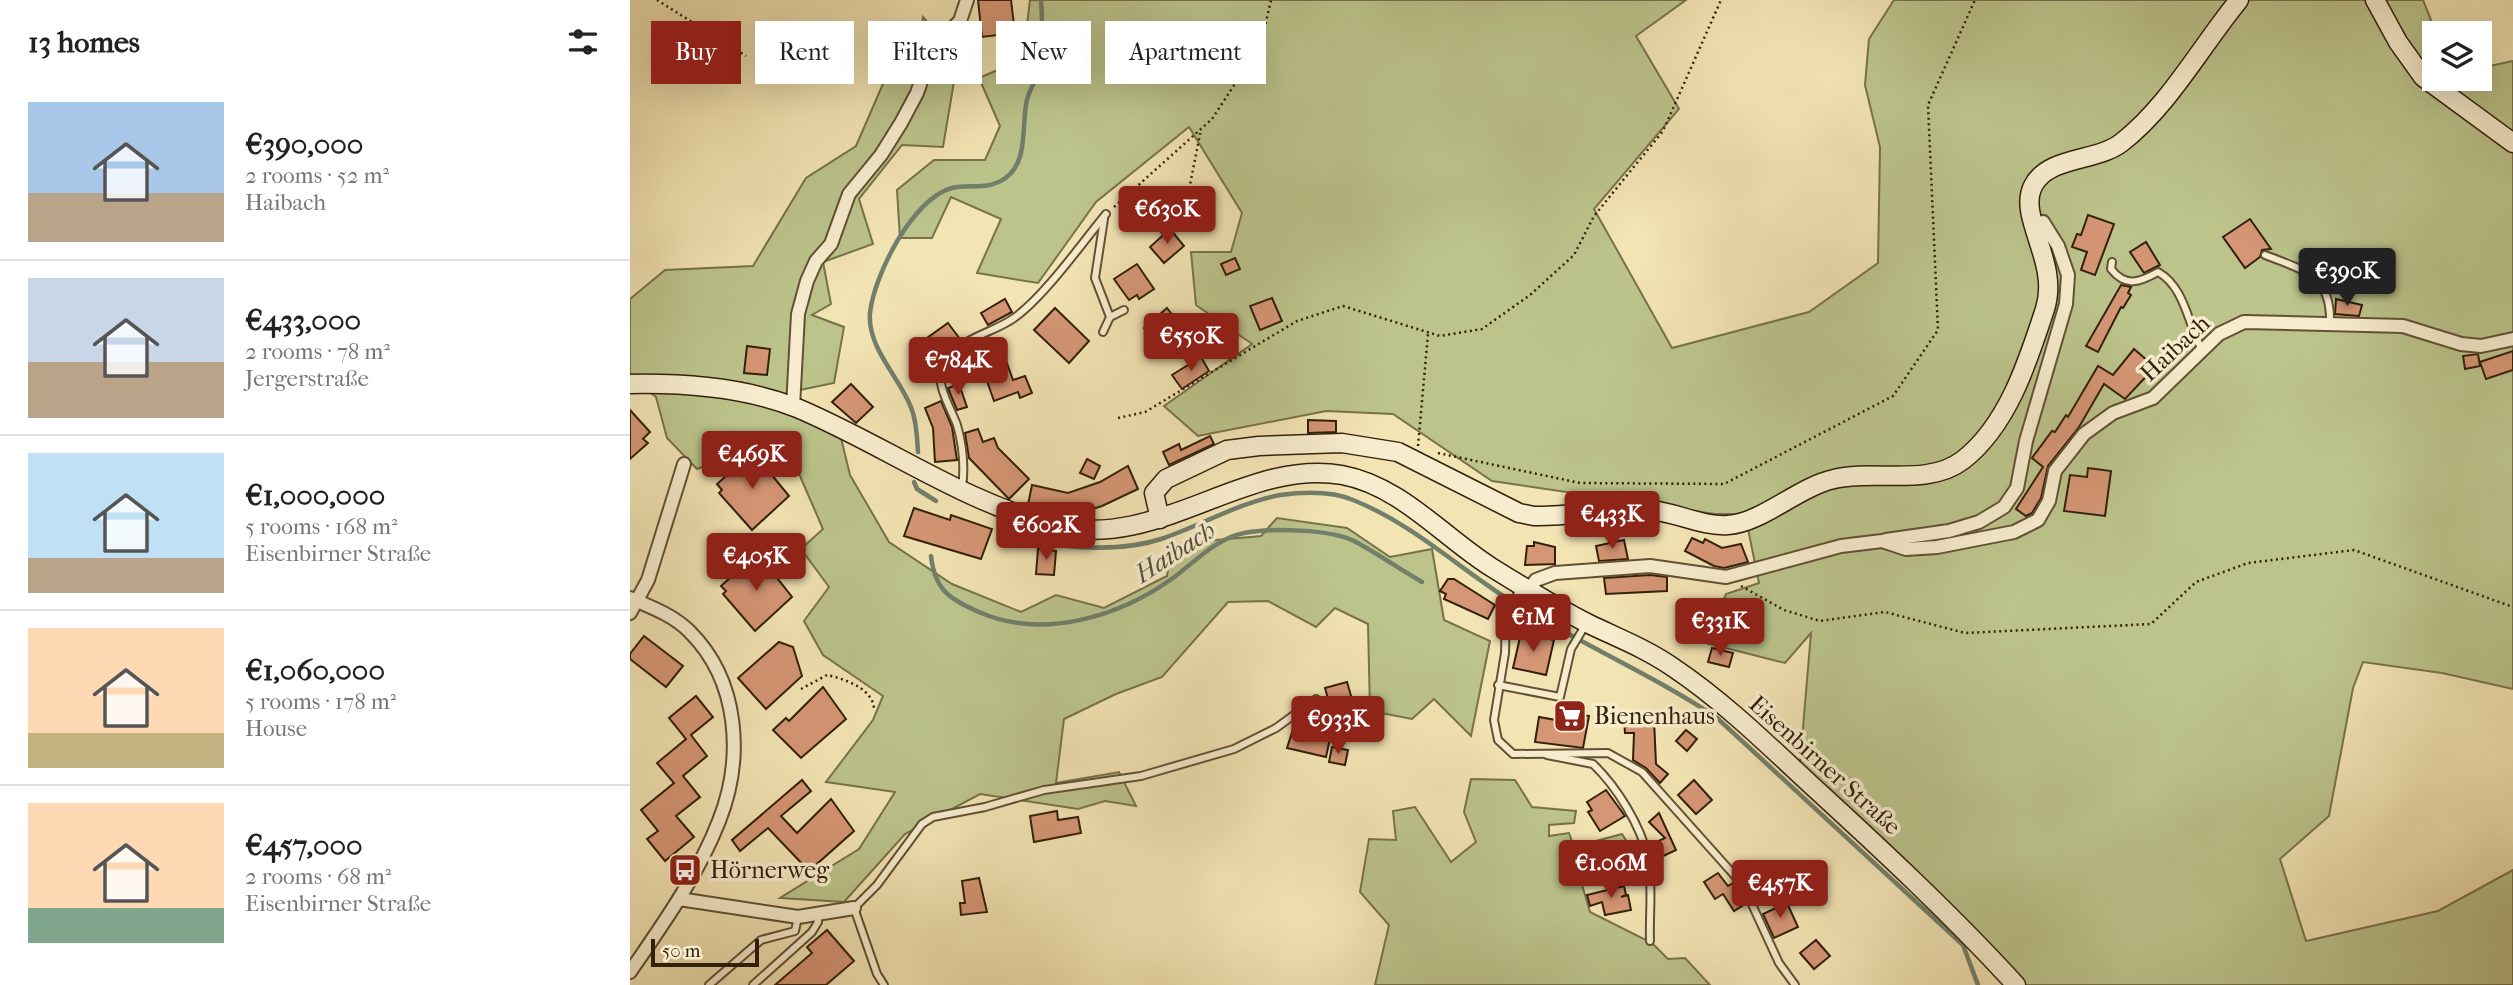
<!DOCTYPE html>
<meta charset="utf-8">
<style>
:root{--surface:#fff;--page:#f6f6f6;--text:#222;--muted:#767676;--line:#e0e0e0;--accent:#8f2418}
body{margin:0;font-family:"IM FELL French Canon",serif;background:var(--page);color:var(--text);height:100vh;display:flex;flex-direction:column;font-size:26px;white-space:nowrap}
*{box-sizing:border-box;margin:0}
p{font-size:23px;color:var(--muted)}
.icon{flex:none;width:38px;height:38px;fill:none;stroke:currentColor;stroke-width:2;stroke-linecap:round;stroke-linejoin:round}
.map{position:relative;flex:1;overflow:hidden}
.drawer{display:flex;flex-direction:column;background:var(--surface);width:630px}
.drawer>*{flex:none}
.guide{position:absolute;left:21px;top:21px;width:665px;height:63px;display:flex;gap:14px}
.buttons{position:absolute;left:1792px;top:21px;display:grid;gap:14px}
.buttons a{display:grid;place-items:center;width:70px;height:70px;border-radius:0px;background:var(--surface);box-shadow:0 7px 28px #0002;font-size:35px}
.scale{position:absolute;left:21px;bottom:18px;width:108px;box-sizing:border-box;padding-left:7px;border:4px solid #32200a;border-top:0;font-size:19px;line-height:24px;white-space:nowrap;color:#32200a;-webkit-text-stroke:5px #f7edce;paint-order:stroke}
.price{position:absolute;translate:-50% -60px;padding:0 16px;border-radius:7px;background:var(--accent);color:#fff;font-size:23px;line-height:46px;filter:drop-shadow(0 2px 4px #0008)}
.price::after{content:'';position:absolute;left:50%;top:42px;width:21px;height:16px;margin-left:-10px;background:inherit;clip-path:polygon(0 0,100% 0,50% 100%)}
.price.on{background:#222;color:#fff}
ul{padding:0;list-style:none}
li{display:flex;align-items:center;gap:21px;height:175px;padding:0 28px}
li+li{border-top:2px solid var(--line)}
li span{display:grid;place-items:center;flex:none;width:196px;height:140px;border-radius:0px;color:#555}
li>.icon{margin-inline-start:auto}
span .icon{width:84px;height:84px;fill:#fffc;stroke-width:1}
li b{font-size:30px}
h2{display:flex;justify-content:space-between;align-items:center;height:84px;padding:0 28px;font-size:30px}
.tag{padding:0 24px;border-radius:0px;background:var(--surface);box-shadow:0 7px 28px #0002;font-size:24px;line-height:63px}
.tag.on{background:var(--accent);color:#fff}
main{display:flex;flex:1;min-height:0}
.map>svg:first-child{display:block}
</style>
<main>
<section class="drawer">
<h2>13 homes<svg class="icon" aria-label="filters" viewBox="0 0 24 24"><path d="M4 7h16M4 17h16"/><circle cx="9" cy="7" r="2"/><circle cx="15" cy="17" r="2"/></svg></h2>
<ul>
<li><span style="background:linear-gradient(#a9c7e8 65%,#b9a48a 0)"><svg class="icon" aria-label="home" viewBox="0 0 24 24"><path d="M3 11l9-7 9 7M6 9v11h12V9"/></svg></span><div><b>€390,000</b><p>2 rooms · 52 m²</p><p>Haibach</p></div></li>
<li><span style="background:linear-gradient(#c9d6e8 60%,#b9a48a 0)"><svg class="icon" aria-label="home" viewBox="0 0 24 24"><path d="M3 11l9-7 9 7M6 9v11h12V9"/></svg></span><div><b>€433,000</b><p>2 rooms · 78 m²</p><p>Jergerstraße</p></div></li>
<li><span style="background:linear-gradient(#bfe0f5 75%,#b9a48a 0)"><svg class="icon" aria-label="home" viewBox="0 0 24 24"><path d="M3 11l9-7 9 7M6 9v11h12V9"/></svg></span><div><b>€1,000,000</b><p>5 rooms · 168 m²</p><p>Eisenbirner Straße</p></div></li>
<li><span style="background:linear-gradient(#ffd9b3 75%,#c2b280 0)"><svg class="icon" aria-label="home" viewBox="0 0 24 24"><path d="M3 11l9-7 9 7M6 9v11h12V9"/></svg></span><div><b>€1,060,000</b><p>5 rooms · 178 m²</p><p>House</p></div></li>
<li><span style="background:linear-gradient(#ffd9b3 75%,#7fa58c 0)"><svg class="icon" aria-label="home" viewBox="0 0 24 24"><path d="M3 11l9-7 9 7M6 9v11h12V9"/></svg></span><div><b>€457,000</b><p>2 rooms · 68 m²</p><p>Eisenbirner Straße</p></div></li>
</ul>
</section>
<div class="map">
<svg width="1883" height="985" viewBox="0 0 1883 985">
<rect width="100%" height="100%" fill="#f3e4b4"/>
<filter id="stains"><feTurbulence type="fractalNoise" baseFrequency=".00286" numOctaves="4"/><feColorMatrix values="0 0 0 0 .2 0 0 0 0 .09 0 0 0 0 .02 0 0 0 .5 -.17"/></filter>
<radialGradient id="worn" r=".72"><stop offset=".6" stop-color="#630" stop-opacity="0"/><stop offset="1" stop-color="#630" stop-opacity=".3"/></radialGradient>
<!-- green -->
<g fill="#bcc48c" stroke="#77724b" stroke-width="2">
<path d="M400 0H1056L1006 36 1049 109 964 209 1042 348 1179 312 1248 263 1250 147 1235 85 1239 39 1264 0H1793L1806 33 1804 79H1850V68L1883 61V689L1812 673 1733 662 1723 688 1699 816 1650 859 1676 941 1808 911 1883 870V985H1391L1170 763 1181 633 1155 663 1072 642 1050 624V605L1087 615 1096 594 1129 583 1115 514H1085L862 481 763 414 696 411 568 436 534 406 622 344 566 305 561 252H601L612 213 559 127 466 202 408 283 347 273 371 219 321 197 302 238H270L267 190 304 160H355L370 126 349 78 393 59Z"/>
<path d="M293 17 328 58 313 147 272 145 229 199 243 244 193 262 201 304 182 315 214 327 204 383 170 390 154 410 211 438 220 475 259 542 322 584 391 612 426 595 474 608 537 576 542 544 631 536 647 518 717 528 760 557 802 549 814 620 860 641 841 736 804 699 782 719 740 711 738 624 705 608 686 627 638 601 598 602 532 677 486 694 434 719 426 783 489 772 506 806 475 801 448 809 350 794 275 834 214 902 150 898 229 849 265 792 196 782 243 720 253 696 193 655 174 621 199 587 171 549 193 529 166 467 133 444 67 469 37 438 26 397 0 376V299L35 270 123 266 176 178 226 146 259 70 287 50Z"/>
<path d="M841 779 885 780 902 807 946 811 944 823 919 825V836L939 833 944 847 992 834 1006 857 950 878 960 912 1022 943 1038 959 1055 958 1080 985H745L759 925 730 892 739 839 766 840 763 811 785 807 821 862 846 842 834 812Z"/>
</g>
<g fill="none" stroke-linecap="round" stroke-linejoin="round">
<!-- stream -->
<g stroke="#717f6b" stroke-width="4.5">
<path d="M288 452C287 438 287 424 282 410 271 378 237 349 240 313 244 275 283 198 322 188 339 184 358 190 374 179 398 164 392 127 396 105 397 95 402 88 405 80 412 55 413 25 411 0"/>
<path d="M284 482 287 489 306 501"/>
<path d="M426 545C461 549 497 550 531 539 570 526 608 503 650 495 672 492 702 491 723 500 786 525 835 574 892 608 956 646 1024 676 1086 717L1333 945 1348 985"/>
<path d="M301 556C305 590 319 599 349 612 412 640 489 617 543 578 566 561 585 539 614 533 639 528 701 529 724 541 747 553 769 569 792 582"/>
</g>
</g>
<!-- building -->
<g fill="#d59675" stroke="#32200a" stroke-width="2">
<path d="M348 0H381L385 33 352 37Z"/>
<path d="M1458 215 1484 224 1465 275 1451 270 1457 252 1442 247 1447 234 1451 235Z"/>
<path d="M1620 219 1641 249 1632 250 1630 257 1615 268 1593 237Z"/>
<path d="M540 229 554 246 534 263 520 247Z"/>
<path d="M1516 242 1530 265 1514 273 1500 252Z"/>
<path d="M605 258 610 269 596 275 591 264Z"/>
<path d="M507 264 524 289 509 299 507 295 499 300 484 279Z"/>
<path d="M1491 285 1501 287 1498 293 1501 295 1493 308 1491 307 1468 352 1456 346Z"/>
<path d="M642 298 652 321 630 330 620 306Z"/>
<path d="M375 299 382 312 358 325 351 313Z"/>
<path d="M1706 299 1732 305 1729 316 1705 314Z"/>
<path d="M425 308 459 341 439 363 404 330Z"/>
<path d="M537 308 555 331 532 350 514 328Z"/>
<path d="M318 323 330 339 304 361 290 343Z"/>
<path d="M117 346 140 349 137 375 114 373Z"/>
<path d="M1504 349 1525 367 1495 399 1474 384 1449 427 1418 466 1411 498 1402 513 1396 516 1386 509 1413 467 1402 458 1422 431 1425 432 1436 415 1438 417 1468 366 1483 375Z"/>
<path d="M1883 351V370L1856 379 1850 362Z"/>
<path d="M1848 354 1850 366 1835 369 1833 356Z"/>
<path d="M571 357 579 371 552 389 542 375Z"/>
<path d="M375 358 383 380 395 376 402 393 390 398 388 392 364 401 357 381 369 377 363 362Z"/>
<path d="M221 384 243 407 226 423 202 402Z"/>
<path d="M329 384 337 407 327 410 318 388Z"/>
<path d="M311 401 322 427 327 460 305 462 303 428 295 408Z"/>
<path d="M0 410 20 432 13 439 18 443 0 459Z"/>
<path d="M678 420 706 421V432L678 433Z"/>
<path d="M348 429 353 442 364 438 368 448 399 479 379 499 339 458 335 433Z"/>
<path d="M580 436 584 444 539 465 533 452 549 444 551 450Z"/>
<path d="M123 452 159 496 122 530 89 493 92 490 87 484Z"/>
<path d="M457 459 470 466 464 479 450 473Z"/>
<path d="M498 466 508 489 472 506 444 515 398 505 402 485 438 493 470 482Z"/>
<path d="M1458 468 1481 471 1475 516 1434 511 1440 475 1457 477Z"/>
<path d="M284 508 320 520 321 515 362 529 351 559 274 536Z"/>
<path d="M1062 538 1073 543 1075 539 1092 548 1111 544 1118 562 1094 568 1084 566 1055 551Z"/>
<path d="M994 540 998 559 969 561 966 546Z"/>
<path d="M904 542 925 547V564L895 565 897 546H904Z"/>
<path d="M408 549 426 551 424 575 406 574Z"/>
<path d="M122 558 127 563 132 559 162 597 125 631 93 594 96 591 91 586Z"/>
<path d="M1020 575 1037 577V591L976 594 974 578Z"/>
<path d="M818 579H824L865 605 858 619 814 599 816 594 810 591Z"/>
<path d="M891 633 924 640 916 675 883 668Z"/>
<path d="M14 636 53 666 36 687 0 659V654Z"/>
<path d="M149 642 163 647 172 676 136 709 108 678Z"/>
<path d="M1082 648 1103 653 1099 667 1078 662Z"/>
<path d="M717 682 726 713 704 720 695 688Z"/>
<path d="M193 687 216 719 171 758 143 730 156 718 159 721Z"/>
<path d="M66 696 83 717 61 735 77 756 53 776 70 797 46 816 64 837 35 861 17 839 28 831 11 810 44 783 27 763 56 739 39 718Z"/>
<path d="M927 710 959 716 953 748 905 742 909 717 926 720Z"/>
<path d="M1024 719 1026 764 1038 774 1030 783 1016 768 1003 760 1004 733H995L994 720Z"/>
<path d="M666 720 702 729 696 757 657 748Z"/>
<path d="M1056 730 1067 739 1057 751 1046 741Z"/>
<path d="M702 747 718 750 715 765 699 762Z"/>
<path d="M172 780 181 791 151 816 167 833 201 799 224 831 179 871 138 828 110 851 102 840Z"/>
<path d="M1064 780 1082 800 1066 814 1048 795Z"/>
<path d="M976 790 995 816 970 831 958 812 962 810 957 802Z"/>
<path d="M427 811 428 820 448 817 451 833 404 842 400 816Z"/>
<path d="M1029 813 1046 850 1027 859 1020 845 1035 838 1019 822Z"/>
<path d="M1088 873 1098 886 1103 883 1108 888 1115 904 1104 911 1093 894 1085 899 1074 882Z"/>
<path d="M349 878 357 912 331 915 330 903H335L332 881Z"/>
<path d="M994 886 996 895 991 897 998 895 1001 910 975 915 972 902 960 906 957 895Z"/>
<path d="M1157 903 1168 927 1144 938 1133 914Z"/>
<path d="M197 930 224 961 196 985H145L182 953 177 947Z"/>
<path d="M1186 940 1200 956 1184 969 1170 953Z"/>
</g>
<g fill="none" stroke-linecap="round" stroke-linejoin="round">
<defs>
<g id="service">
<path d="M1635 255C1676 271 1702 276 1700 325"/>
<path d="M1482 262 1481 269C1496 288 1510 282 1528 272 1555 287 1558 325 1572 350"/>
<path d="M480 317 494 310"/>
<path d="M473 332 480 317 465 278 474 219"/>
<path d="M332 488C335 466 333 446 327 425 322 411 308 388 311 374 316 340 361 335 384 318 414 297 452 243 476 214"/>
<path d="M891 587 876 616 875 653 864 720 868 740 883 754 978 753 1012 772 1113 885 1149 963 1165 985"/>
<path d="M868 685 930 697 941 649 956 624"/>
<path d="M917 755 963 764C987 787 1011 826 1018 858 1023 885 1019 914 1020 941"/>
<path d="M79 985 131 940 165 931 168 917"/>
<path d="M123 985 182 932 188 922V915"/>
<path d="M254 985 247 974 224 908 247 885 292 824 303 817 355 807 414 790 511 776 604 749 646 728 686 699"/>
</g>
<g id="minor">
<path d="M163 407 168 314 177 281 186 261 201 244 219 194 251 155 271 123 287 93 302 49 330 21 337 0"/>
<path d="M1256 540 1319 531 1349 522 1374 507 1387 488 1396 441 1436 304 1438 275 1428 246 1413 222 1404 225"/>
<path d="M899 589 906 580 925 573 1020 566 1096 577 1211 546 1252 541 1276 549 1307 547 1384 532 1408 520 1419 501 1425 471 1454 434 1483 413 1523 398 1589 334 1614 322 1773 326 1831 344 1851 346 1883 339"/>
<path d="M0 598C21 607 43 615 60 632 109 681 114 758 89 821 68 875 33 924 0 972"/>
<path d="M0 613 18 580 54 464"/>
<path d="M49 899 168 917 224 908"/>
</g>
<g id="secondary">
<path d="M1745 0 1768 42 1793 77 1883 143"/>
<path d="M0 384C53 383 117 388 167 408 253 444 331 501 423 525 528 552 614 458 712 475 771 486 812 536 861 567 893 587 925 607 959 624 988 638 1017 649 1044 668 1093 701 1136 743 1179 783 1250 848 1321 914 1386 985"/>
<path d="M530 519 524 493 536 479 597 450 629 446 712 443 768 452 889 513 904 516C942 517 981 507 1020 510 1046 512 1072 527 1098 525 1132 523 1168 487 1204 479 1244 469 1298 487 1333 460 1378 425 1398 361 1415 309 1430 262 1387 217 1403 186 1418 156 1466 162 1491 143 1539 106 1571 46 1609 0"/>
</g>
</defs>
<!-- service casing -->
<use href="#service" stroke="#625134" stroke-width="10"/>
<!-- minor casing -->
<use href="#minor" stroke="#625134" stroke-width="16"/>
<!-- secondary casing -->
<use href="#secondary" stroke="#32200a" stroke-width="21"/>
<!-- path -->
<g stroke="#32200a" stroke-width="2.5" stroke-dasharray="2 3.5" stroke-linecap="butt">
<path d="M27 0 116 56"/>
<path d="M556 205 571 129"/>
<path d="M484 207 582 119 631 44 641 0"/>
<path d="M488 418 515 412 667 321 713 306 810 336 852 329 900 295 944 255 964 216 1033 131 1091 0"/>
<path d="M788 446 798 334"/>
<path d="M808 453 950 483 1094 484 1263 396 1308 330 1298 105 1345 0"/>
<path d="M1111 586 1154 610 1190 621 1255 612 1335 633 1521 624 1566 582 1618 563 1724 550 1883 607"/>
<path d="M171 689 197 675C214 679 243 688 244 709"/>
</g>
<!-- service -->
<use href="#service" stroke="#f7edce" stroke-width="6"/>
<!-- minor -->
<use href="#minor" stroke="#f7edce" stroke-width="12"/>
<!-- secondary -->
<use href="#secondary" stroke="#f7edce" stroke-width="18"/>
</g>
<!-- icons -->
<defs>
<symbol id="supermarket-square" viewBox="-11 -11 22 22"><rect x="-9" y="-9" width="18" height="18" rx="4" fill="#8f2418" stroke="#f7edce"/><path d="M-6-5.5h2.5l.6 2H6L4.5 2H-2.5L-4.4-4H-6ZM-1.5 3.2a1.3 1.3 0 1 0 .1 0ZM3 3.2a1.3 1.3 0 1 0 .1 0Z" fill="#fff"/></symbol>
<symbol id="bus-square" viewBox="-11 -11 22 22"><rect x="-9" y="-9" width="18" height="18" rx="4" fill="#8f2418" stroke="#f7edce"/><path d="M-5-6H5V4H4V6H2V4H-2V6H-4V4H-5ZM-3.5-4V0h7V-4ZM-3.5 1.2v1.5H-2V1.2ZM2 1.2v1.5H3.5V1.2Z" fill="#fff"/></symbol>
</defs>
<g fill-rule="evenodd">
<use href="#supermarket-square" x="921" y="697" width="38" height="38"/>
<use href="#bus-square" x="36" y="851" width="38" height="38"/>
</g>
<g text-anchor="middle" dominant-baseline="central" stroke-width="7" stroke-linejoin="round" paint-order="stroke">
<!-- street labels -->
<g font-size="24" fill="#32200a" stroke="#f7edce">
<text transform="translate(1545 348) rotate(-43)">Haibach</text>
<text transform="translate(1195 765) rotate(42)">Eisenbirner Straße</text>
</g>
<!-- poi labels -->
<g font-size="24" fill="#32200a" stroke="#f7edce" text-anchor="start">
<text x="964" y="716">Bienenhaus</text>
<text x="80" y="870">Hörnerweg</text>
</g>
<!-- water labels -->
<g font-size="26" font-style="italic" fill="#52503b" stroke="#f7edce">
<text transform="translate(545 552) rotate(-33)">Haibach</text>
</g>
</g>
<rect width="100%" height="100%" filter="url(#stains)"/>
<rect width="100%" height="100%" fill="url(#worn)"/>
</svg>
<div class="buttons">
<a><svg class="icon" aria-label="layers" viewBox="0 0 24 24"><path d="M12 4l9 5-9 5-9-5zM3 14l9 5 9-5"/></svg></a>
</div>
<div class="scale">50 m</div>
<b class="price" style="left:537px;top:246px">€630K</b>
<b class="price on" style="left:1717px;top:308px">€390K</b>
<b class="price" style="left:561px;top:373px">€550K</b>
<b class="price" style="left:328px;top:397px">€784K</b>
<b class="price" style="left:122px;top:491px">€469K</b>
<b class="price" style="left:982px;top:551px">€433K</b>
<b class="price" style="left:416px;top:562px">€602K</b>
<b class="price" style="left:126px;top:593px">€405K</b>
<b class="price" style="left:903px;top:654px">€1M</b>
<b class="price" style="left:1090px;top:658px">€331K</b>
<b class="price" style="left:708px;top:756px">€933K</b>
<b class="price" style="left:981px;top:900px">€1.06M</b>
<b class="price" style="left:1150px;top:920px">€457K</b>
<div class="guide">
<a class="tag on">Buy</a>
<a class="tag">Rent</a>
<a class="tag">Filters</a>
<a class="tag">New</a>
<a class="tag">Apartment</a>
</div>
</div>
</main>
